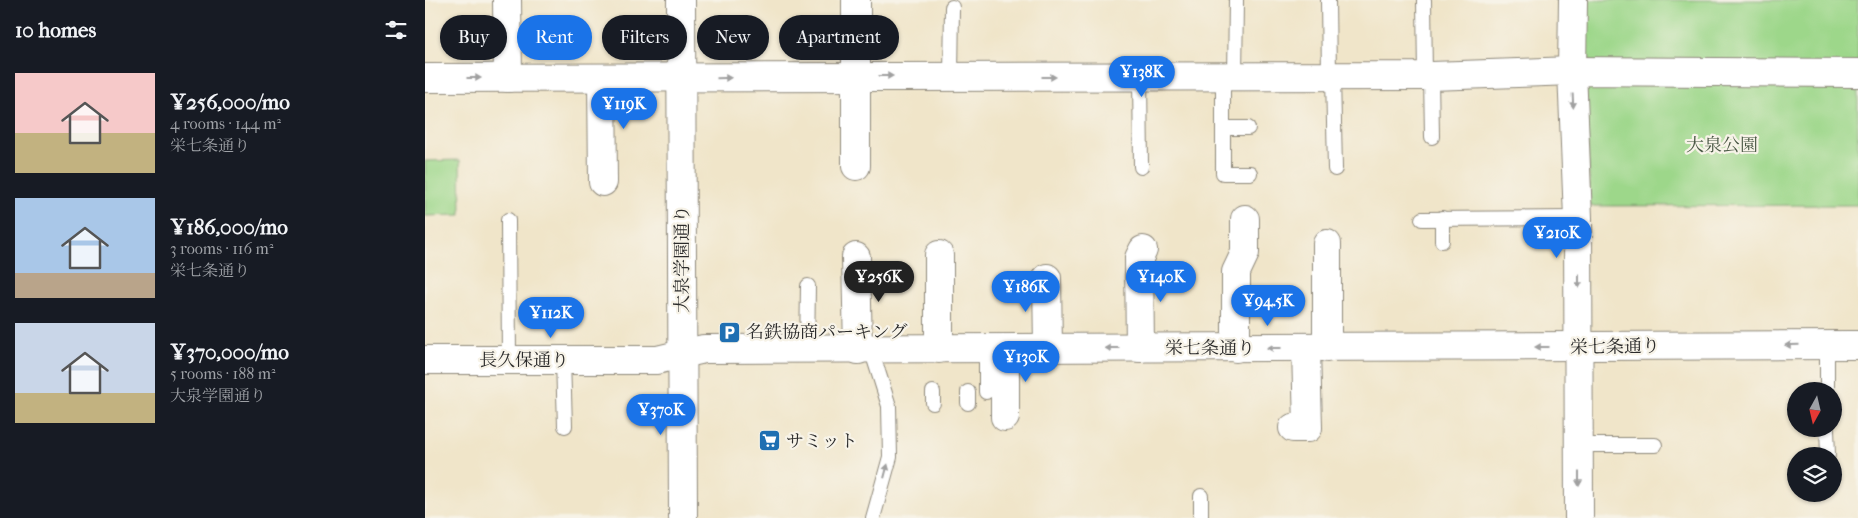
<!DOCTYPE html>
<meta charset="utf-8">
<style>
:root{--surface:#171b24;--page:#20242c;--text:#f1f3f6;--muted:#9ea1a6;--accent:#1a73e8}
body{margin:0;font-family:"IM FELL French Canon","Noto Serif JP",serif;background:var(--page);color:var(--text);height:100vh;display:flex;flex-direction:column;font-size:19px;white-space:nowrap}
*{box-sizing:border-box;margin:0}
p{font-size:16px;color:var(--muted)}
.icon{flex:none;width:28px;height:28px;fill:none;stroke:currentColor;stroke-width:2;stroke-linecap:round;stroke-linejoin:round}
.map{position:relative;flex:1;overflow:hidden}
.drawer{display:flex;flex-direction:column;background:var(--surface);width:425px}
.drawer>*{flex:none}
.top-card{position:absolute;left:15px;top:15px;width:475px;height:45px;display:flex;gap:10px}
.needle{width:32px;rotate:188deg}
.fabs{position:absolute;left:1362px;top:382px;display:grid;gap:10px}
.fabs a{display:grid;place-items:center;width:55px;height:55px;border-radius:50%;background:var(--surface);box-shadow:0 1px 4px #0004;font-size:25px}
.price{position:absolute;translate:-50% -42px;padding:0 11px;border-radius:18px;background:var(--accent);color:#fff;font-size:16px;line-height:32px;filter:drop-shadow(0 1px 2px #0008)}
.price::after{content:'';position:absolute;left:50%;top:30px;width:15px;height:11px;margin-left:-8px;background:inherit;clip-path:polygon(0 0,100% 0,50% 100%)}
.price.on{background:#222;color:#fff}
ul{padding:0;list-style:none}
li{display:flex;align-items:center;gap:15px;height:125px;padding:0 15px}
li span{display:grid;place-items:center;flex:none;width:140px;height:100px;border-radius:0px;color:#555}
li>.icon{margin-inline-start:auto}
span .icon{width:60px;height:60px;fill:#fffc;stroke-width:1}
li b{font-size:21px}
h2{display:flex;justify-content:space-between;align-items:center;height:60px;padding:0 15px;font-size:21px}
.tag{padding:0 18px;border-radius:22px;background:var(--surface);box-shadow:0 1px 4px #0004;font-size:18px;line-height:45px}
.tag.on{background:var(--accent);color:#fff}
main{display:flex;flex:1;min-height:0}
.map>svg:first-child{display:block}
</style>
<main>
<section class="drawer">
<h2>10 homes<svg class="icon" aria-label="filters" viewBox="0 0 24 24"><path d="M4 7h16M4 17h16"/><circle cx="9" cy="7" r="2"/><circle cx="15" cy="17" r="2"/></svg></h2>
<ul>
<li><span style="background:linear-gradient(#f6c9c9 60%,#c2b280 0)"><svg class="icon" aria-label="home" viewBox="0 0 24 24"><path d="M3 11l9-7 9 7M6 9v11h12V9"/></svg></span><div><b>¥256,000/mo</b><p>4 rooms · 144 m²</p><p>栄七条通り</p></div></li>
<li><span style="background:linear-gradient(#a9c7e8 75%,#b9a48a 0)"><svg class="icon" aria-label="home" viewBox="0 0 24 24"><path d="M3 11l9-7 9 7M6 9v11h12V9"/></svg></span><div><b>¥186,000/mo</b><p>3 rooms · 116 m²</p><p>栄七条通り</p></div></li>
<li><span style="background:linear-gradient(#c9d6e8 70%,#c2b280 0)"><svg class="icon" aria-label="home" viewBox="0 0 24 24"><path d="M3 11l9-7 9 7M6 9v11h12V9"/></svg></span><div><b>¥370,000/mo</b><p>5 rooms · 188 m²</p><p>大泉学園通り</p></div></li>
</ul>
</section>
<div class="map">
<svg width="1433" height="518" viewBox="0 0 1433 518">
<rect width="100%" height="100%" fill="#f7f3e8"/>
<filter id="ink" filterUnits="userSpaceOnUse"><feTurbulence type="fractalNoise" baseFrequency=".02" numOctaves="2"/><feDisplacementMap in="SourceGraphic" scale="10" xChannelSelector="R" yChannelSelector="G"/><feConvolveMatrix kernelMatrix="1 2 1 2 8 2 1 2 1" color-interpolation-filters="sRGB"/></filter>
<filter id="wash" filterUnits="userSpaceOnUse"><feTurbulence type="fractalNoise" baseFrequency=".0096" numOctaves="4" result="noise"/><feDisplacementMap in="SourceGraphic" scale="20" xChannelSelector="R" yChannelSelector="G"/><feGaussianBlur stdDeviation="1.12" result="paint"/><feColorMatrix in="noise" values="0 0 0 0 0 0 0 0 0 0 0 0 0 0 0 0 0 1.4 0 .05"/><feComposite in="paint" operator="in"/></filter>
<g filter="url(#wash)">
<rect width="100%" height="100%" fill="#f0e5c9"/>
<!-- green -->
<g fill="#9dd78a" stroke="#64815a">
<path d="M1161 0H1433V66L1172 68 1161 55Z"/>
<path d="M1161 83H1433V205L1165 206Z"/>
<path d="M35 160 36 215 0 216V161Z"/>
</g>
</g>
<g filter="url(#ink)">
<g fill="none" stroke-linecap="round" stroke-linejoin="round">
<defs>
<g id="service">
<path d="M903 0 904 76"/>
<path d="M999 0 1000 76"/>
<path d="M715 76 716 167"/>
<path d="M798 76V173H825"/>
<path d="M908 76 910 169"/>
<path d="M1006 76 1007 137"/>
<path d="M526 77 527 7"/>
<path d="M810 77 811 0"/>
<path d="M798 128H823"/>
<path d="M997 219 1153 218"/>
<path d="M83 220 84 360"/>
<path d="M1017 241V218"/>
<path d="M1402 344V391"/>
<path d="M446 349 464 406 465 457 448 518"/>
<path d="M382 350 383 286"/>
<path d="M138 360 140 426"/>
<path d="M543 392V403"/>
<path d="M561 392V349"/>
<path d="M508 403V392"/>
<path d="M1402 429 1403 455"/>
<path d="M1154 445H1230"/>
<path d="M776 518V496"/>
</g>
<g id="minor">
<path d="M82 0 83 78"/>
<path d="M1148 0 1147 71 1153 218 1154 518"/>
<path d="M0 78 1006 76 1147 71 1433 73"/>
<path d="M177 78 178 182"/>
<path d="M431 166V0"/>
<path d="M902 244V348"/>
<path d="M431 257 433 350"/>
<path d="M622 278 623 349"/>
<path d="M715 348 714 258 718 250"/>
<path d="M811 348V272L820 253V219"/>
<path d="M514 349V255"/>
<path d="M580 349V417"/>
<path d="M257 354 279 349 1433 345"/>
<path d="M868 428H883L881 348"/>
</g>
<g id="tertiary">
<path d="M256 0 258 518"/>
<path d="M0 360H232L257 354"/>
</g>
</defs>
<!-- service casing -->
<use href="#service" stroke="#8e887a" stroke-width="16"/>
<!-- minor casing -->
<use href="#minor" stroke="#8e887a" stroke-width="30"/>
<!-- tertiary casing -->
<use href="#tertiary" stroke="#8e887a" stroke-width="30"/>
<!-- service -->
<use href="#service" stroke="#fff" stroke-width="14"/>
<!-- minor -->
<use href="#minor" stroke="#fff" stroke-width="28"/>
<!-- tertiary -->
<use href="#tertiary" stroke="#fff" stroke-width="28"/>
</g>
<!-- one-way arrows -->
<defs><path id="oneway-solid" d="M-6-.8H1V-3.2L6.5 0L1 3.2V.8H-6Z" transform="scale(1.25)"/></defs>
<g fill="#a0a0a0">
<use href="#oneway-solid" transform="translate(461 76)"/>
<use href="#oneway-solid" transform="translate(624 77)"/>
<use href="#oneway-solid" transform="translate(49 78)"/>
<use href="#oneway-solid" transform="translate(299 78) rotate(-1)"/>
<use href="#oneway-solid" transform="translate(1148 101) rotate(87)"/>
<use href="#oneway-solid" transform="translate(1154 281) rotate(90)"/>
<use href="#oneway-solid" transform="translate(1367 345) rotate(179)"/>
<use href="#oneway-solid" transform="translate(1117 347) rotate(180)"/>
<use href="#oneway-solid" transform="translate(687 348) rotate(180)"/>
<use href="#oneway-solid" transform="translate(849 348) rotate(180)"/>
<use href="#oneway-solid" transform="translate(461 471) rotate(-75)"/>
<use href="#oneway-solid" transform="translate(1154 479) rotate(90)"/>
</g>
</g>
<!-- icons -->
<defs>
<symbol id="parking-square" viewBox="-11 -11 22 22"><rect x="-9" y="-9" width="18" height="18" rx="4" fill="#1f6fb2" stroke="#f7f3e8"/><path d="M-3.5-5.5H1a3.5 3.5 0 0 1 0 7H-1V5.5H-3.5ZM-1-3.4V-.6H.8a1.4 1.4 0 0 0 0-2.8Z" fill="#fff"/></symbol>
<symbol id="supermarket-square" viewBox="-11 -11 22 22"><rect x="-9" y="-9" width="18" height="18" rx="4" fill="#1f6fb2" stroke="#f7f3e8"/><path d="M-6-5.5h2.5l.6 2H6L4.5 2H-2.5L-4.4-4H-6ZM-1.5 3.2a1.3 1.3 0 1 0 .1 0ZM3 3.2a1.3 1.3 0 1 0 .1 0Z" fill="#fff"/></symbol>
</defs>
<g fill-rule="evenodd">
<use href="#parking-square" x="292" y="320" width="25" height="25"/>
<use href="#supermarket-square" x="332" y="428" width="25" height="25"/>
</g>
<g text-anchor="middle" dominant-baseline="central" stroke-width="4.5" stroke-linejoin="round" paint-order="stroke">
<!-- park labels -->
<g font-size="18" fill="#485643" stroke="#f7f3e8">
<text x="1297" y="145">大泉公園</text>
</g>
<!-- street labels -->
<g font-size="18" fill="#2b2b2b" stroke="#f7f3e8">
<text transform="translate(257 259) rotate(-90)">大泉学園通り</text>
<text transform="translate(1190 347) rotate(-1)">栄七条通り</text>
<text x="785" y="348">栄七条通り</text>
<text x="99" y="360">長久保通り</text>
</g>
<!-- poi labels -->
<g font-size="18" fill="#2b2b2b" stroke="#f7f3e8" text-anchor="start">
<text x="321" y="332">名鉄協商パーキング</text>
<text x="361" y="441">サミット</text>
</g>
</g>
</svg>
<div class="fabs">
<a><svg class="needle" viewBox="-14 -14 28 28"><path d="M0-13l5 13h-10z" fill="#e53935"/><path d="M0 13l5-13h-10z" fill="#9ea1a6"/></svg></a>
<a><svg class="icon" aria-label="layers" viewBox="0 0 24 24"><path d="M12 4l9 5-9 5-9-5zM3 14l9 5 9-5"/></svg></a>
</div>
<b class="price" style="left:717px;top:98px">¥138K</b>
<b class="price" style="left:199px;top:130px">¥119K</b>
<b class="price" style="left:1132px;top:259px">¥210K</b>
<b class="price on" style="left:454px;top:303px">¥256K</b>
<b class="price" style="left:736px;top:303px">¥140K</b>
<b class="price" style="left:601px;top:313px">¥186K</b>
<b class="price" style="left:843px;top:327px">¥94.5K</b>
<b class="price" style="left:126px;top:339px">¥112K</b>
<b class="price" style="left:601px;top:383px">¥130K</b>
<b class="price" style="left:236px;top:436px">¥370K</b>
<div class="top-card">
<a class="tag">Buy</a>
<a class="tag on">Rent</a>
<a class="tag">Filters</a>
<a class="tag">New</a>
<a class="tag">Apartment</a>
</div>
</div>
</main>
